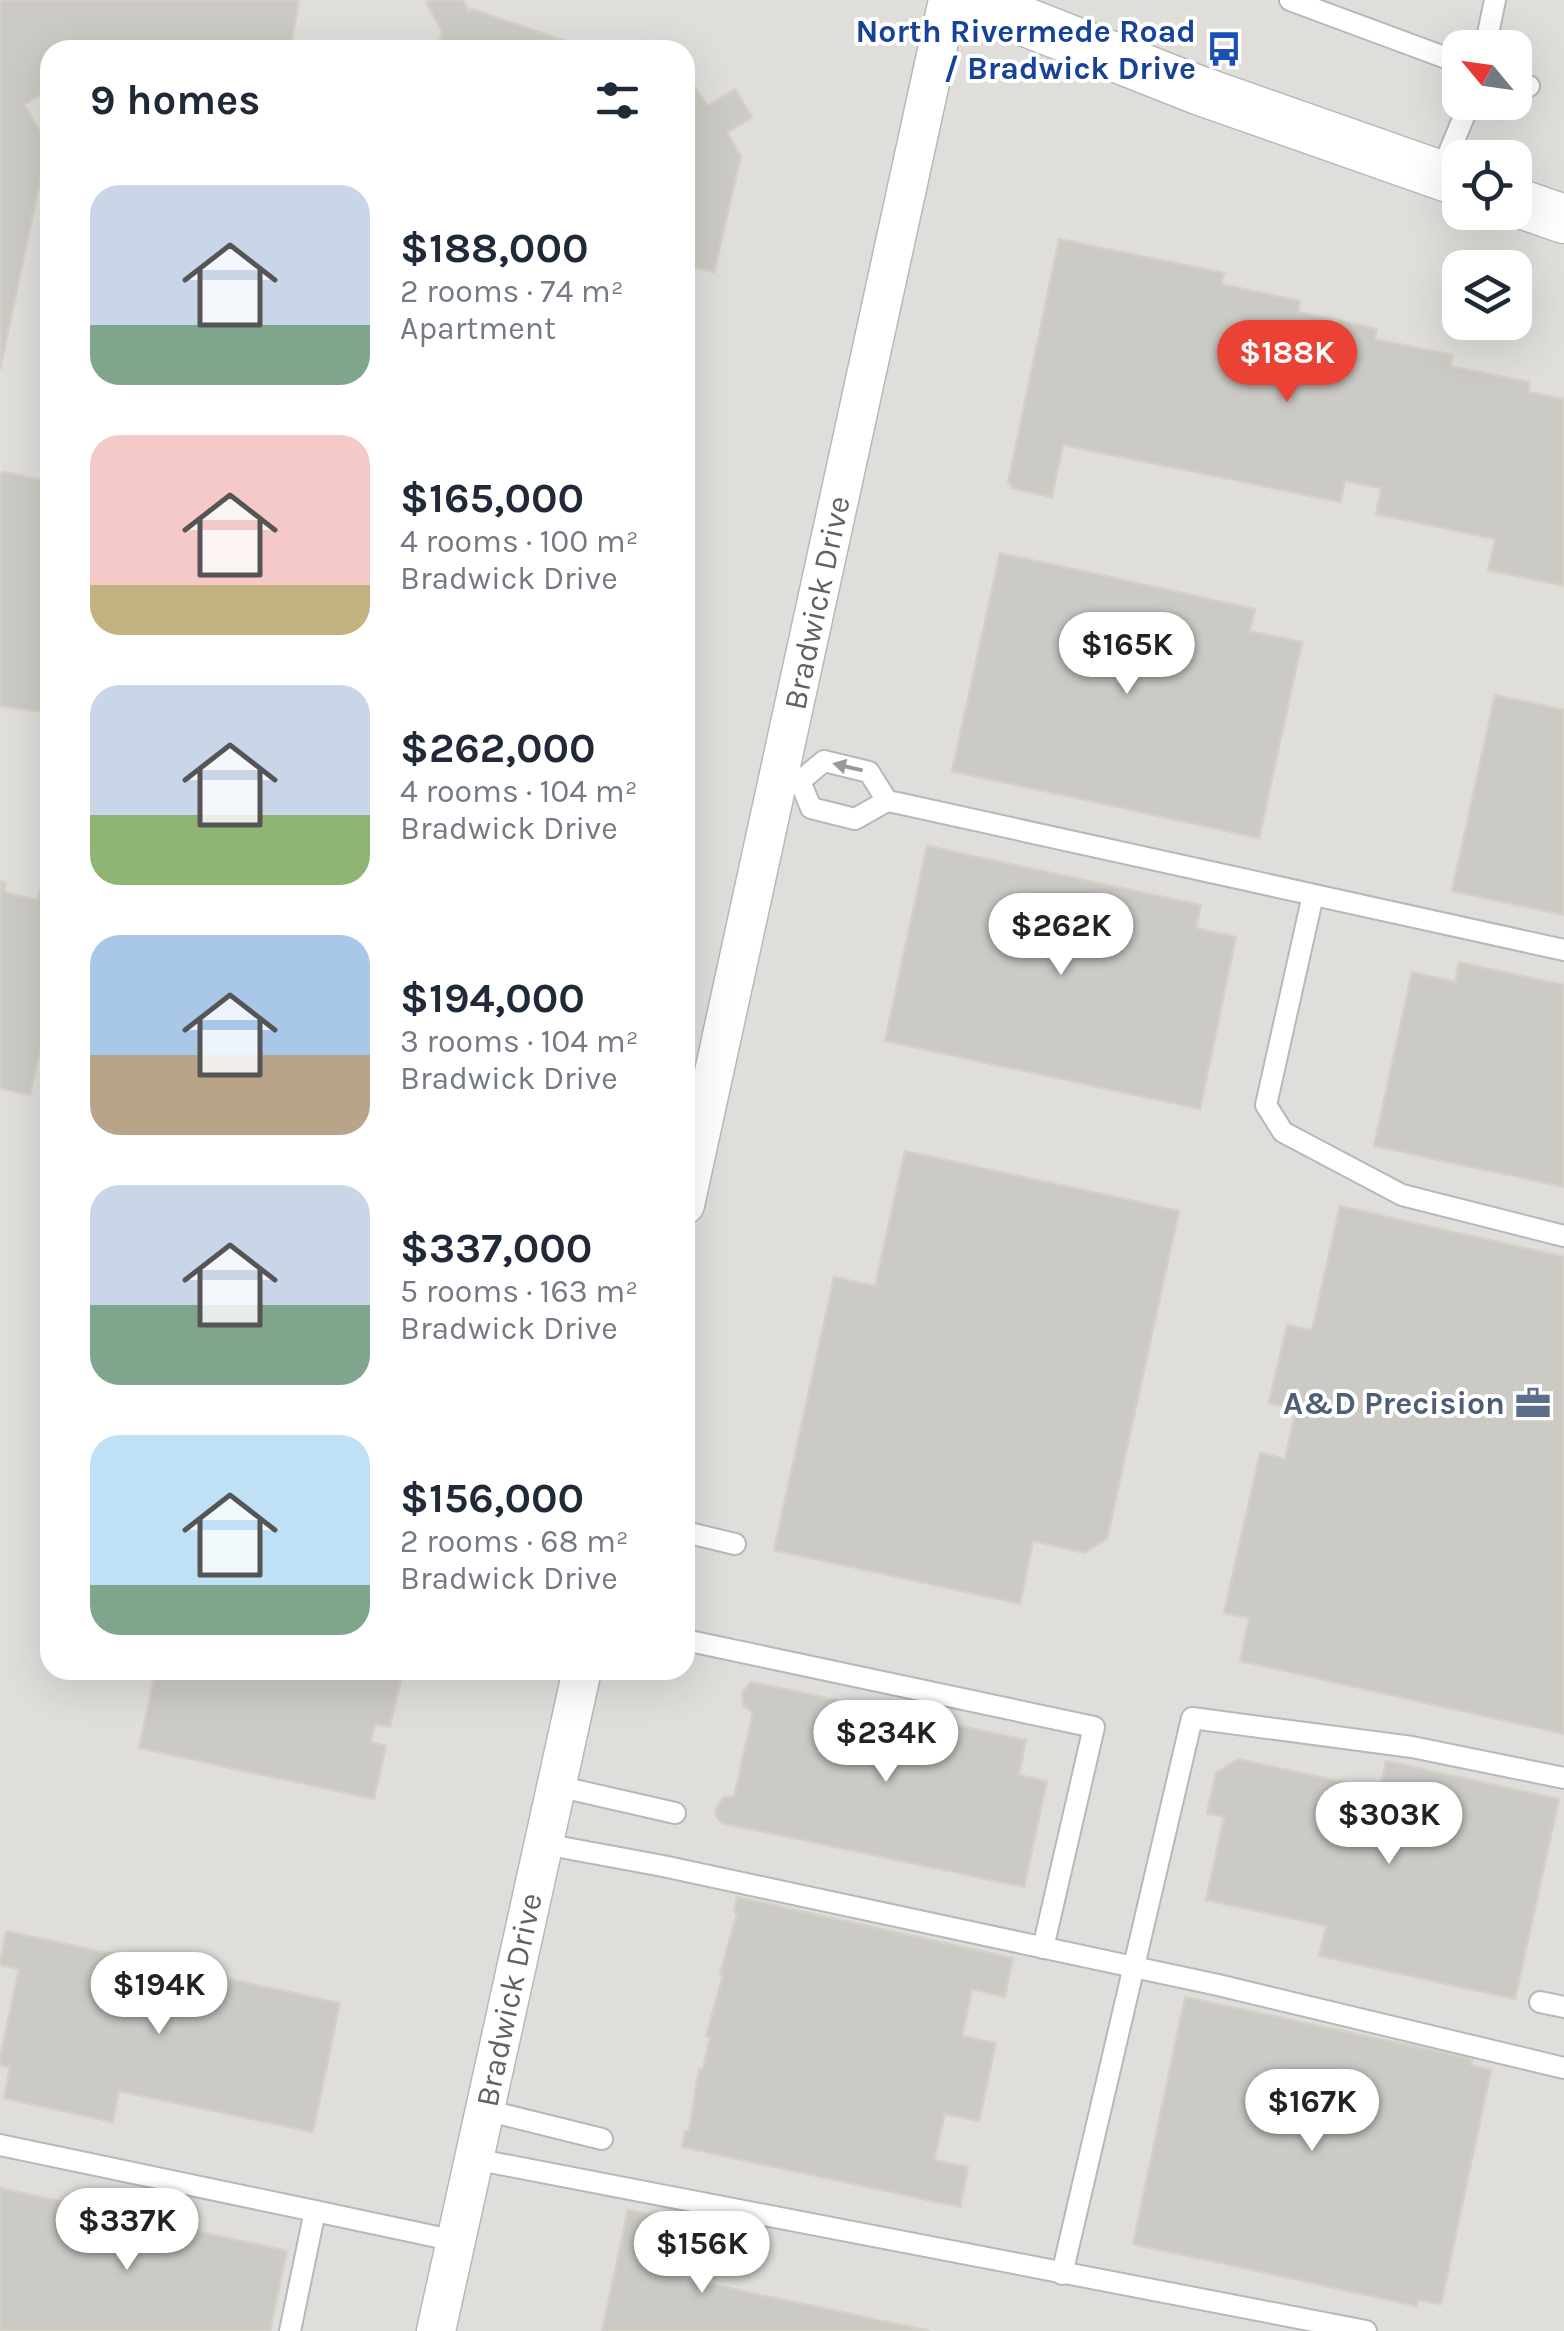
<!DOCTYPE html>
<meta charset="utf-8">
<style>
:root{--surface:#fff;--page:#f6f6f7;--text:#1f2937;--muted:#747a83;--accent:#ea4335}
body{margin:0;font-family:Karla,sans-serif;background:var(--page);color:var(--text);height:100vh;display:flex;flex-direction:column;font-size:38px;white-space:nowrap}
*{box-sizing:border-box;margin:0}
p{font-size:32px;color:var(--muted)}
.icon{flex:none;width:55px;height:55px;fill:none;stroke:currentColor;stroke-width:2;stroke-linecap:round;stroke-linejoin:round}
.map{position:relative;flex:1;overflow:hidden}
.side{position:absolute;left:40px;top:40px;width:655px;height:1640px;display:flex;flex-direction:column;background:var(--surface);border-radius:30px;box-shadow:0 10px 40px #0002}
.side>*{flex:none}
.needle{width:65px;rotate:299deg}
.fabs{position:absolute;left:1442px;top:30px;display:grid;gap:20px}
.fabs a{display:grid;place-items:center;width:90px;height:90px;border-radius:20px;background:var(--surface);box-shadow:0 10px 40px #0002;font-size:50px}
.price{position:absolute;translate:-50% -85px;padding:0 22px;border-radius:35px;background:#fff;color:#222;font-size:32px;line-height:65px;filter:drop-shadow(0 2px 5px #0008)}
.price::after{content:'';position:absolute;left:50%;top:60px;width:30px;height:22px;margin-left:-15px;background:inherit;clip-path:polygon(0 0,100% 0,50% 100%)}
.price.active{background:var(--accent);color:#fff}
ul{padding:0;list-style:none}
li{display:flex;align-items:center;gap:30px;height:250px;padding:0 50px}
li span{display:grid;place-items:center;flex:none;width:280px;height:200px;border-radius:30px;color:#555}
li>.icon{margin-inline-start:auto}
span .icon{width:120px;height:120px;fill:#fffc;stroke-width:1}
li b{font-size:42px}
h2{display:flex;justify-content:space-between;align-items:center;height:120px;padding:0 50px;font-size:42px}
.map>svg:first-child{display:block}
</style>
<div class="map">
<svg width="1564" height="2331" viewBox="0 0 1564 2331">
<rect width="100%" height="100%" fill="#f1efe8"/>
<!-- industrial -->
<path fill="#e0deda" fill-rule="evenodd" d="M0 0H1564V2331H0ZM1460 48H1515V102H1460ZM50 50H685V1670H50ZM1460 158H1515V212H1460ZM1460 268H1515V322H1460Z"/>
<!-- building -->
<g fill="#cccac5" stroke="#d6d1c6" stroke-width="2.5">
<path d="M0 0H299L290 50H50V88L24 105 48 143 0 370Z"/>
<path d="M431 0H463L469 11 472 9 591 50H438L442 31 426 3Z"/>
<path d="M685 82 692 83 708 106 735 89 752 117 727 133 741 156 714 272 685 266Z"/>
<path d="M1059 239 1224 273 1221 284 1300 301 1298 312 1377 329 1375 339 1453 355 1451 366 1530 382 1528 392 1564 399V586L1488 570 1495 539 1376 514 1381 488 1345 481 1340 502 1063 445 1052 497 1011 488 1012 484 1008 483Z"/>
<path d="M685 369 692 379 690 393H685Z"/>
<path d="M4 472 50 482V713L0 706V474Z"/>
<path d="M1000 553 1255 609 1250 631 1302 642 1259 838 952 771Z"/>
<path d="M1495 695 1564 710V915L1452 891Z"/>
<path d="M927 846 1201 905 1196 928 1236 937 1200 1109 885 1041Z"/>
<path d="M0 881 6 883 4 892 37 900 40 890 50 893V1005L30 1095 0 1088Z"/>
<path d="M1459 962 1564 985V1187L1374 1146 1412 972 1455 982Z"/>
<path d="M905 1151 1179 1211 1107 1539 1084 1553 1033 1541 1020 1604 774 1550 834 1277 875 1286Z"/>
<path d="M1340 1206 1564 1257V1734L1240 1661 1249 1618 1224 1613 1260 1453 1285 1459 1296 1409 1269 1403 1287 1325 1312 1330Z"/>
<path d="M156 1670H379L402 1675 390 1727 375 1724 371 1742 386 1746 374 1799 139 1748Z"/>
<path d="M751 1682 1026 1740 1019 1775 1047 1781 1024 1887 722 1823 716 1816V1808L724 1797H734L753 1712 744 1706 742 1693Z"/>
<path d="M1238 1759 1380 1790 1386 1761 1559 1799 1515 1999 1319 1956 1326 1926 1206 1900 1224 1817 1207 1813 1216 1773Z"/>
<path d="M737 1897 1013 1958 1005 1997 972 1989 962 2036 996 2043 979 2121 945 2114 934 2160 968 2167 960 2207 682 2147 685 2131H689L699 2069H703L710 2037 706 2036 723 1975 720 1974 737 1913 734 1912Z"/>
<path d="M6 1931 340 2003 313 2132 119 2091 113 2122 4 2098 10 2067 0 2065V2058L19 1969 0 1965Z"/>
<path d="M1185 1997 1473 2059 1471 2065 1491 2070 1441 2304 1418 2300 1417 2306 1133 2244Z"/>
<path d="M0 2188 287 2251 270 2331H0Z"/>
<path d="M628 2210 675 2220 664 2274 930 2331H602Z"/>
</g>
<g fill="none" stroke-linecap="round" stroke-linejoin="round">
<defs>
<g id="service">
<path d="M1290 0 1460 63"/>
<path d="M1485 48 1495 0"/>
<path d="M1515 82 1529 86"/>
<path d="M1440 174 1470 102"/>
<path d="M800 781 811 808 855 819 887 801 902 804 1564 950"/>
<path d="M800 781 824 761 869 772 887 801"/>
<path d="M1313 895 1266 1105 1283 1132 1402 1195 1564 1236"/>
<path d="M685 1532 735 1544"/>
<path d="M685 1640 1094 1727 1043 1948"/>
<path d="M557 1786 675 1813"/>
<path d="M544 1844 663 1866 1218 1985 1564 2068"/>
<path d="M1540 2002 1564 2007"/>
<path d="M485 2110 602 2139"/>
<path d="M0 2145 315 2211"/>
<path d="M474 2159 1366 2331"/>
<path d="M1062 2274 1192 1718 1412 1747 1564 1778"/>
<path d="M290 2331 315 2211 456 2241"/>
</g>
<g id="minor">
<path d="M685 1205 948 0"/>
<path d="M436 2331 582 1670"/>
</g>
<g id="tertiary">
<path d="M970 0 1198 90 1460 182"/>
<path d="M1515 202 1564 219"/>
</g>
</defs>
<!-- service casing -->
<use href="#service" stroke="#b5b8bc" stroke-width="24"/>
<!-- minor casing -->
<use href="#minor" stroke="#b5b8bc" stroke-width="41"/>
<!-- tertiary casing -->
<use href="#tertiary" stroke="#b5b8bc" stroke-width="51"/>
<!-- service -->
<use href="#service" stroke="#fff" stroke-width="20"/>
<!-- minor -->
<use href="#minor" stroke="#fff" stroke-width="38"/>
<!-- tertiary -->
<use href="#tertiary" stroke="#fff" stroke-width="48"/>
</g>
<!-- one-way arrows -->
<defs><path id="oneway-solid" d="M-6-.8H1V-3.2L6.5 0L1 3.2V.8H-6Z" transform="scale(2.5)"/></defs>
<use fill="#979a9d" href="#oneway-solid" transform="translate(848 767) rotate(-167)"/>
<!-- icons -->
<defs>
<symbol id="bus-bare" viewBox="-9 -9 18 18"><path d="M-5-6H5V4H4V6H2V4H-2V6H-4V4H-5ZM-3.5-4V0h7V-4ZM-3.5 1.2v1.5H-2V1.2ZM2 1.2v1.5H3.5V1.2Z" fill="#1a4fb4" stroke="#fff" stroke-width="2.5" paint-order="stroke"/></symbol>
<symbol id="office-bare" viewBox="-9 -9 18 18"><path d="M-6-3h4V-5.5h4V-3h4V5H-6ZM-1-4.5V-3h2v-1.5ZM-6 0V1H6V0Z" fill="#5c6f8a" stroke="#fff" stroke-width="2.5" paint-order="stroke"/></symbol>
</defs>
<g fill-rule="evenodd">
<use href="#bus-bare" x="1199" y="24" width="50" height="50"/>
<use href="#office-bare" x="1508" y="1378" width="50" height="50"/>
</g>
<g text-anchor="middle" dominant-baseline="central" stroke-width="8" stroke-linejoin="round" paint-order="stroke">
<!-- transit labels -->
<g font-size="32" font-weight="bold" fill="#164399" stroke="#fff" text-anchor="end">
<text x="1196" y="31">North Rivermede Road<tspan x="1196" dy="37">/ Bradwick Drive</tspan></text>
</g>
<!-- street labels -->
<g font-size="32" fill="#5f6368" stroke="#fff">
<text transform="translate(817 603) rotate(-78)">Bradwick Drive</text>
<text transform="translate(509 2000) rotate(-78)">Bradwick Drive</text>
</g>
<!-- service labels -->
<g font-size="32" font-weight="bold" fill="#4e5e75" stroke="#fff" text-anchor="end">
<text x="1505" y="1403">A&amp;D Precision</text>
</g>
</g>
</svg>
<div class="fabs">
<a><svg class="needle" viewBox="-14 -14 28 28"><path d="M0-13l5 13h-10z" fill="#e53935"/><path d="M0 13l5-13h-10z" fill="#747a83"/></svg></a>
<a><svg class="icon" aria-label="locate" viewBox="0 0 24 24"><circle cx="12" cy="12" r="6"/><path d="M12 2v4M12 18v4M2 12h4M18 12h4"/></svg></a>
<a><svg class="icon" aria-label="layers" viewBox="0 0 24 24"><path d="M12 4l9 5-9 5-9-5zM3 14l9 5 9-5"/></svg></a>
</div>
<b class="price active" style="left:1287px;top:405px">$188K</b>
<b class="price" style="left:1127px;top:697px">$165K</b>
<b class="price" style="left:1061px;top:978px">$262K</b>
<b class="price" style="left:886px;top:1785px">$234K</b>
<b class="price" style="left:1389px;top:1867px">$303K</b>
<b class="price" style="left:159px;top:2037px">$194K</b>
<b class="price" style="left:1312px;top:2154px">$167K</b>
<b class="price" style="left:127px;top:2273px">$337K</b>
<b class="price" style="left:702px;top:2296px">$156K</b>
<section class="side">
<h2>9 homes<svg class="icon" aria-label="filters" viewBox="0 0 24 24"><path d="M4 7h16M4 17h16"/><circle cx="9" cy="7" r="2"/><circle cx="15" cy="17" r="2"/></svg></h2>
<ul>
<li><span style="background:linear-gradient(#c9d6e8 70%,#7fa58c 0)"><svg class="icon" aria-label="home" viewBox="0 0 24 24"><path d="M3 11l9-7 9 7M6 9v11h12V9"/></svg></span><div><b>$188,000</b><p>2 rooms · 74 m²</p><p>Apartment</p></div></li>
<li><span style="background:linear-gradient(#f6c9c9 75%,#c2b280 0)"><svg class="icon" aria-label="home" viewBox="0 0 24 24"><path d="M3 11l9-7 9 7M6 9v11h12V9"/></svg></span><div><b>$165,000</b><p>4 rooms · 100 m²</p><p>Bradwick Drive</p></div></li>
<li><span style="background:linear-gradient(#c9d6e8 65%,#8fb573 0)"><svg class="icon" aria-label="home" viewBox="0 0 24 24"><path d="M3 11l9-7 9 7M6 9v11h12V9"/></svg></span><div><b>$262,000</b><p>4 rooms · 104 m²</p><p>Bradwick Drive</p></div></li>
<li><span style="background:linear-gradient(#a9c7e8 60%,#b9a48a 0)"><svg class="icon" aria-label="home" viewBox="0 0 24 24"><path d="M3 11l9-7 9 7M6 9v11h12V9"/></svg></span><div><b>$194,000</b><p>3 rooms · 104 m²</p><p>Bradwick Drive</p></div></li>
<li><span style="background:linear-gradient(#c9d6e8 60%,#7fa58c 0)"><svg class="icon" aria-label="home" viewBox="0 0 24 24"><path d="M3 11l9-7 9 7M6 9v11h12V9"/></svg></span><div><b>$337,000</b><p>5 rooms · 163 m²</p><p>Bradwick Drive</p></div></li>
<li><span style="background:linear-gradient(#bfe0f5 75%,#7fa58c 0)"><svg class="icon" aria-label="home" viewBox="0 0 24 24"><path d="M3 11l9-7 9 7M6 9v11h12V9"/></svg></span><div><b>$156,000</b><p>2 rooms · 68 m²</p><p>Bradwick Drive</p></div></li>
</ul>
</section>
</div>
